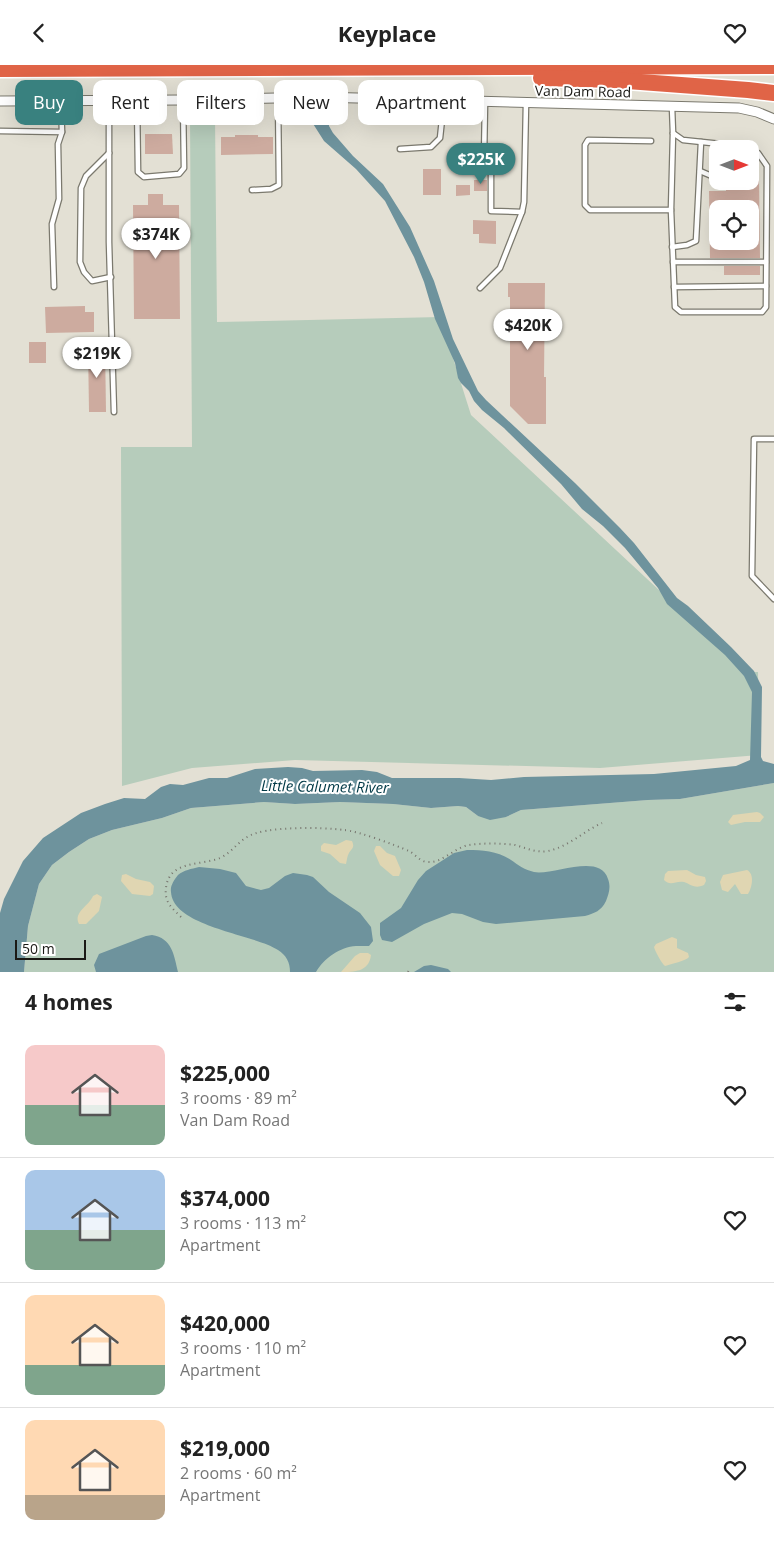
<!DOCTYPE html>
<meta charset="utf-8">
<style>
:root{--surface:#fff;--page:#f2f2f2;--text:#222;--muted:#767676;--line:#e0e0e0;--accent:#39817f}
body{margin:0;font-family:"Open Sans",sans-serif;background:var(--page);color:var(--text);height:100vh;display:flex;flex-direction:column;font-size:19px;white-space:nowrap}
*{box-sizing:border-box;margin:0}
p{font-size:16px;color:var(--muted)}
.icon{flex:none;width:28px;height:28px;fill:none;stroke:currentColor;stroke-width:2;stroke-linecap:round;stroke-linejoin:round}
.map{position:relative;height:907px;overflow:hidden}
.panel{display:flex;flex-direction:column;background:var(--surface);flex:1}
.panel>*{flex:none}
.top-card{position:absolute;left:15px;top:15px;width:500px;height:45px;display:flex;gap:10px}
.needle{width:32px;rotate:90deg}
.fabs{position:absolute;left:709px;top:75px;display:grid;gap:10px}
.fabs a{display:grid;place-items:center;width:50px;height:50px;border-radius:10px;background:var(--surface);box-shadow:0 5px 20px #0002;font-size:25px}
.scale{position:absolute;left:15px;bottom:12px;width:71px;box-sizing:border-box;padding-left:5px;border:2px solid #1a1915;border-top:0;font-size:14px;line-height:18px;white-space:nowrap;color:#1a1915;-webkit-text-stroke:4px #fff;paint-order:stroke}
.price{position:absolute;translate:-50% -42px;padding:0 11px;border-radius:18px;background:#fff;color:#222;font-size:16px;line-height:32px;filter:drop-shadow(0 1px 2px #0008)}
.price::after{content:'';position:absolute;left:50%;top:30px;width:15px;height:11px;margin-left:-8px;background:inherit;clip-path:polygon(0 0,100% 0,50% 100%)}
.price.selected{background:var(--accent);color:#fff}
ul{padding:0;list-style:none}
li{display:flex;align-items:center;gap:15px;height:125px;padding:0 25px}
li+li{border-top:1px solid var(--line)}
li span{display:grid;place-items:center;flex:none;width:140px;height:100px;border-radius:10px;color:#555}
li>.icon{margin-inline-start:auto}
span .icon{width:60px;height:60px;fill:#fffc;stroke-width:1}
li b{font-size:21px}
h2{display:flex;justify-content:space-between;align-items:center;height:60px;padding:0 25px;font-size:21px}
.pill{padding:0 18px;border-radius:10px;background:var(--surface);box-shadow:0 5px 20px #0002;font-size:18px;line-height:45px}
.pill.selected{background:var(--accent);color:#fff}
header{display:flex;justify-content:space-between;align-items:center;height:65px;padding:0 25px;background:var(--surface);font-size:22px;font-weight:700}
.map>svg:first-child{display:block}
</style>
<header><svg class="icon" aria-label="back" viewBox="0 0 24 24"><path d="M15 5l-7 7 7 7"/></svg>Keyplace<svg class="icon" aria-label="heart" viewBox="0 0 24 24"><path d="M12 20l-8-8c-3-5 5-10 8-4 3-6 11-1 8 4z"/></svg></header>
<div class="map">
<svg width="774" height="907" viewBox="0 0 774 907">
<rect width="100%" height="100%" fill="#e3e0d4"/>
<!-- green -->
<g fill="#b6ccbb">
<path d="M190 51H215L217 257 440 252 471 350 747 607H758L759 690 600 703 295 695 192 703 122 721 121 382H192Z"/>
<path d="M774 718V907H24L28 861 39 819 52 800 69 787 89 774 112 765 162 753 191 743 264 737 295 739 340 737 393 739 431 743 458 741 466 742 478 751 506 752 521 745 648 735 680 734Z"/>
</g>
<!-- sand -->
<g fill="#e0d6b2">
<path d="M757 747 760 748 764 752 760 757H745L731 760 728 757 733 750Z"/>
<path d="M346 775 352 776C355 783 352 783 349 788 347 791 347 795 346 799L340 798 330 789 321 786V781L324 778 336 780Z"/>
<path d="M376 781H380L387 788 395 791 401 805 399 811H393L380 800 374 786Z"/>
<path d="M687 805 696 810 705 812 706 816 704 820C695 824 692 820 684 817 676 815 671 822 664 815L665 809 668 806Z"/>
<path d="M747 805C755 809 752 823 748 829H741L735 819 728 827 722 825 720 817 723 810Z"/>
<path d="M126 809 136 814 150 817 154 821 153 829 150 831 132 829 121 816 122 810Z"/>
<path d="M97 829 102 832 99 846 86 859H79C73 847 89 841 93 831Z"/>
<path d="M672 872 677 874V883L688 888 689 892C686 896 671 899 665 901 662 899 655 886 654 882L656 879Z"/>
<path d="M360 888H368L371 890C369 907 354 907 341 907L355 891Z"/>
</g>
<!-- water -->
<g fill="#6e939d">
<path d="M314 49H328L329 61 333 68 353 91 383 119 410 162 434 216 453 274 478 326 486 335 575 418 620 463 634 478 677 533 688 541 731 582 754 606 762 622 761 692 763 696 774 699V718L680 734 648 735 521 745 506 752 490 755 478 751 466 742 458 741 431 743 393 739 340 737 295 739 264 737 191 743 162 753 112 765 89 774 69 787 52 800 39 819 28 861 24 907H0V848L4 834 23 796 43 773 81 748 105 739 124 733 145 734 161 722 170 719 183 720 209 713H227L255 704 288 702 302 703 313 706 362 705 377 707 392 713H459L491 715 524 712 654 709 736 701 750 695 752 627 744 611 725 590 667 539 658 523 625 483 603 461 582 444 561 419 504 363 482 345 474 336 469 326 461 318 458 313 455 298 435 254 424 217 414 192 385 136 356 104 324 76 310 54Z"/>
<path d="M467 785C483 785 497 786 511 795 518 800 525 805 534 807 552 811 600 787 608 814 611 822 609 828 606 836 601 846 595 848 585 851L496 859 483 857 462 849 452 848 424 859 392 877 382 875 380 870V858L401 843 418 815 426 806 454 788Z"/>
<path d="M199 802 220 804 236 808 246 821 261 825 269 823 285 811 293 808 307 810 313 812 329 827 360 848 371 862 373 876 369 881C364 881 361 881 356 881 340 882 324 893 316 907H290C290 897 286 890 278 885 254 869 173 862 171 827 170 821 174 815 178 810 184 805 191 804 199 802Z"/>
<path d="M152 870C172 873 174 890 178 907H96L94 900 99 889 146 871Z"/>
<path d="M431 900 448 904 451 907H414L424 901Z"/>
</g>
<!-- building -->
<g fill="#cdab9f" fill-rule="evenodd">
<path d="M145 69H172L173 89H145Z"/>
<path d="M235 70H258V72H273V89L221 90V72H235Z"/>
<rect x="463" y="81" width="10" height="16"/>
<rect x="423" y="104" width="18" height="26"/>
<path d="M750 111H759L760 193H710L709 126H726V116H750ZM718 144H750V176H718Z"/>
<rect x="474" y="115" width="13" height="11"/>
<path d="M456 120H470V130L456 131Z"/>
<path d="M148 129H163V140H179L180 254H134L133 140H148Z"/>
<path d="M473 155 496 156V179L479 178V169H473Z"/>
<path d="M710 201H760V210H724V201Z"/>
<path d="M508 218H545L544 312H546V359H528L510 341V232H508Z"/>
<path d="M85 241V247H94V267L46 268 45 242Z"/>
<rect x="29" y="277" width="17" height="21"/>
<path d="M105 280 106 347H89L88 282Z"/>
</g>
<g fill="none" stroke-linecap="round" stroke-linejoin="round">
<defs>
<g id="lane">
<path d="M109 36V177L114 347"/>
<path d="M137 36 138 107 144 112 179 109 184 103 183 35"/>
<path d="M485 37 484 94 491 109V146L522 147"/>
<path d="M672 42 673 68 671 145 675 242 681 247H762L766 242 767 101 758 88 750 85"/>
<path d="M0 66 62 67"/>
<path d="M673 68 683 75 740 81 746 84"/>
<path d="M651 76 588 75 585 80V140L590 145H671"/>
<path d="M400 84 431 82 440 73 444 36"/>
<path d="M109 88 86 111 81 123 80 197 84 207 92 216 111 212"/>
<path d="M700 106 714 112"/>
<path d="M252 125 271 124 279 120 278 32"/>
<path d="M672 182 687 180 696 176 701 77"/>
<path d="M673 197H766"/>
<path d="M54 222 52 159 59 134 58 79 62 67 61 37"/>
<path d="M674 222 766 221"/>
<path d="M480 223 500 203 522 147 524 137 526 38"/>
<path d="M774 374H754L752 511 774 534"/>
</g>
<path id="street" d="M0 36 183 35 319 32 739 43 757 47 774 54"/>
<g id="highway">
<path d="M0 4 774 1"/>
<path d="M541 13 614 15 748 25 774 28"/>
</g>
</defs>
<!-- lane casing -->
<use href="#lane" stroke="#7b796e" stroke-width="7"/>
<!-- street casing -->
<use href="#street" stroke="#7b796e" stroke-width="11"/>
<!-- highway casing -->
<use href="#highway" stroke="#fff" stroke-width="19"/>
<!-- path -->
<g stroke="#76746d" stroke-width="2" stroke-dasharray="1 4" stroke-linecap="butt">
<path d="M181 852C172 843 164 837 166 823 169 795 200 801 220 793 231 788 237 778 247 772 264 761 323 762 344 765 358 766 395 780 409 786 415 789 420 797 428 797 443 798 455 782 469 780 483 778 501 778 515 780 526 783 536 788 548 786 568 782 584 766 602 758"/>
<path d="M408 907 410 904"/>
</g>
<!-- lane -->
<use href="#lane" stroke="#fff" stroke-width="4.5"/>
<!-- street -->
<use href="#street" stroke="#fff" stroke-width="9"/>
<!-- highway -->
<use href="#highway" stroke="#e06447" stroke-width="16"/>
</g>
<g text-anchor="middle" dominant-baseline="central" stroke-width="4" stroke-linejoin="round" paint-order="stroke">
<!-- street labels -->
<g font-size="14" fill="#1a1915" stroke="#fff">
<text transform="translate(583 26) rotate(1)">Van Dam Road</text>
</g>
<!-- water labels -->
<g font-size="15" font-style="italic" fill="#003946" stroke="#fff">
<text transform="translate(325 721) rotate(1)">Little Calumet River</text>
</g>
</g>
</svg>
<div class="fabs">
<a><svg class="needle" viewBox="-14 -14 28 28"><path d="M0-13l5 13h-10z" fill="#e53935"/><path d="M0 13l5-13h-10z" fill="#767676"/></svg></a>
<a><svg class="icon" aria-label="locate" viewBox="0 0 24 24"><circle cx="12" cy="12" r="6"/><path d="M12 2v4M12 18v4M2 12h4M18 12h4"/></svg></a>
</div>
<div class="scale">50 m</div>
<b class="price selected" style="left:481px;top:120px">$225K</b>
<b class="price" style="left:156px;top:195px">$374K</b>
<b class="price" style="left:528px;top:286px">$420K</b>
<b class="price" style="left:97px;top:314px">$219K</b>
<div class="top-card">
<a class="pill selected">Buy</a>
<a class="pill">Rent</a>
<a class="pill">Filters</a>
<a class="pill">New</a>
<a class="pill">Apartment</a>
</div>
</div>
<section class="panel">
<h2>4 homes<svg class="icon" aria-label="filters" viewBox="0 0 24 24"><path d="M4 7h16M4 17h16"/><circle cx="9" cy="7" r="2"/><circle cx="15" cy="17" r="2"/></svg></h2>
<ul>
<li><span style="background:linear-gradient(#f6c9c9 60%,#7fa58c 0)"><svg class="icon" aria-label="home" viewBox="0 0 24 24"><path d="M3 11l9-7 9 7M6 9v11h12V9"/></svg></span><div><b>$225,000</b><p>3 rooms · 89 m²</p><p>Van Dam Road</p></div><svg class="icon" aria-label="heart" viewBox="0 0 24 24"><path d="M12 20l-8-8c-3-5 5-10 8-4 3-6 11-1 8 4z"/></svg></li>
<li><span style="background:linear-gradient(#a9c7e8 60%,#7fa58c 0)"><svg class="icon" aria-label="home" viewBox="0 0 24 24"><path d="M3 11l9-7 9 7M6 9v11h12V9"/></svg></span><div><b>$374,000</b><p>3 rooms · 113 m²</p><p>Apartment</p></div><svg class="icon" aria-label="heart" viewBox="0 0 24 24"><path d="M12 20l-8-8c-3-5 5-10 8-4 3-6 11-1 8 4z"/></svg></li>
<li><span style="background:linear-gradient(#ffd9b3 70%,#7fa58c 0)"><svg class="icon" aria-label="home" viewBox="0 0 24 24"><path d="M3 11l9-7 9 7M6 9v11h12V9"/></svg></span><div><b>$420,000</b><p>3 rooms · 110 m²</p><p>Apartment</p></div><svg class="icon" aria-label="heart" viewBox="0 0 24 24"><path d="M12 20l-8-8c-3-5 5-10 8-4 3-6 11-1 8 4z"/></svg></li>
<li><span style="background:linear-gradient(#ffd9b3 75%,#b9a48a 0)"><svg class="icon" aria-label="home" viewBox="0 0 24 24"><path d="M3 11l9-7 9 7M6 9v11h12V9"/></svg></span><div><b>$219,000</b><p>2 rooms · 60 m²</p><p>Apartment</p></div><svg class="icon" aria-label="heart" viewBox="0 0 24 24"><path d="M12 20l-8-8c-3-5 5-10 8-4 3-6 11-1 8 4z"/></svg></li>
</ul>
</section>
